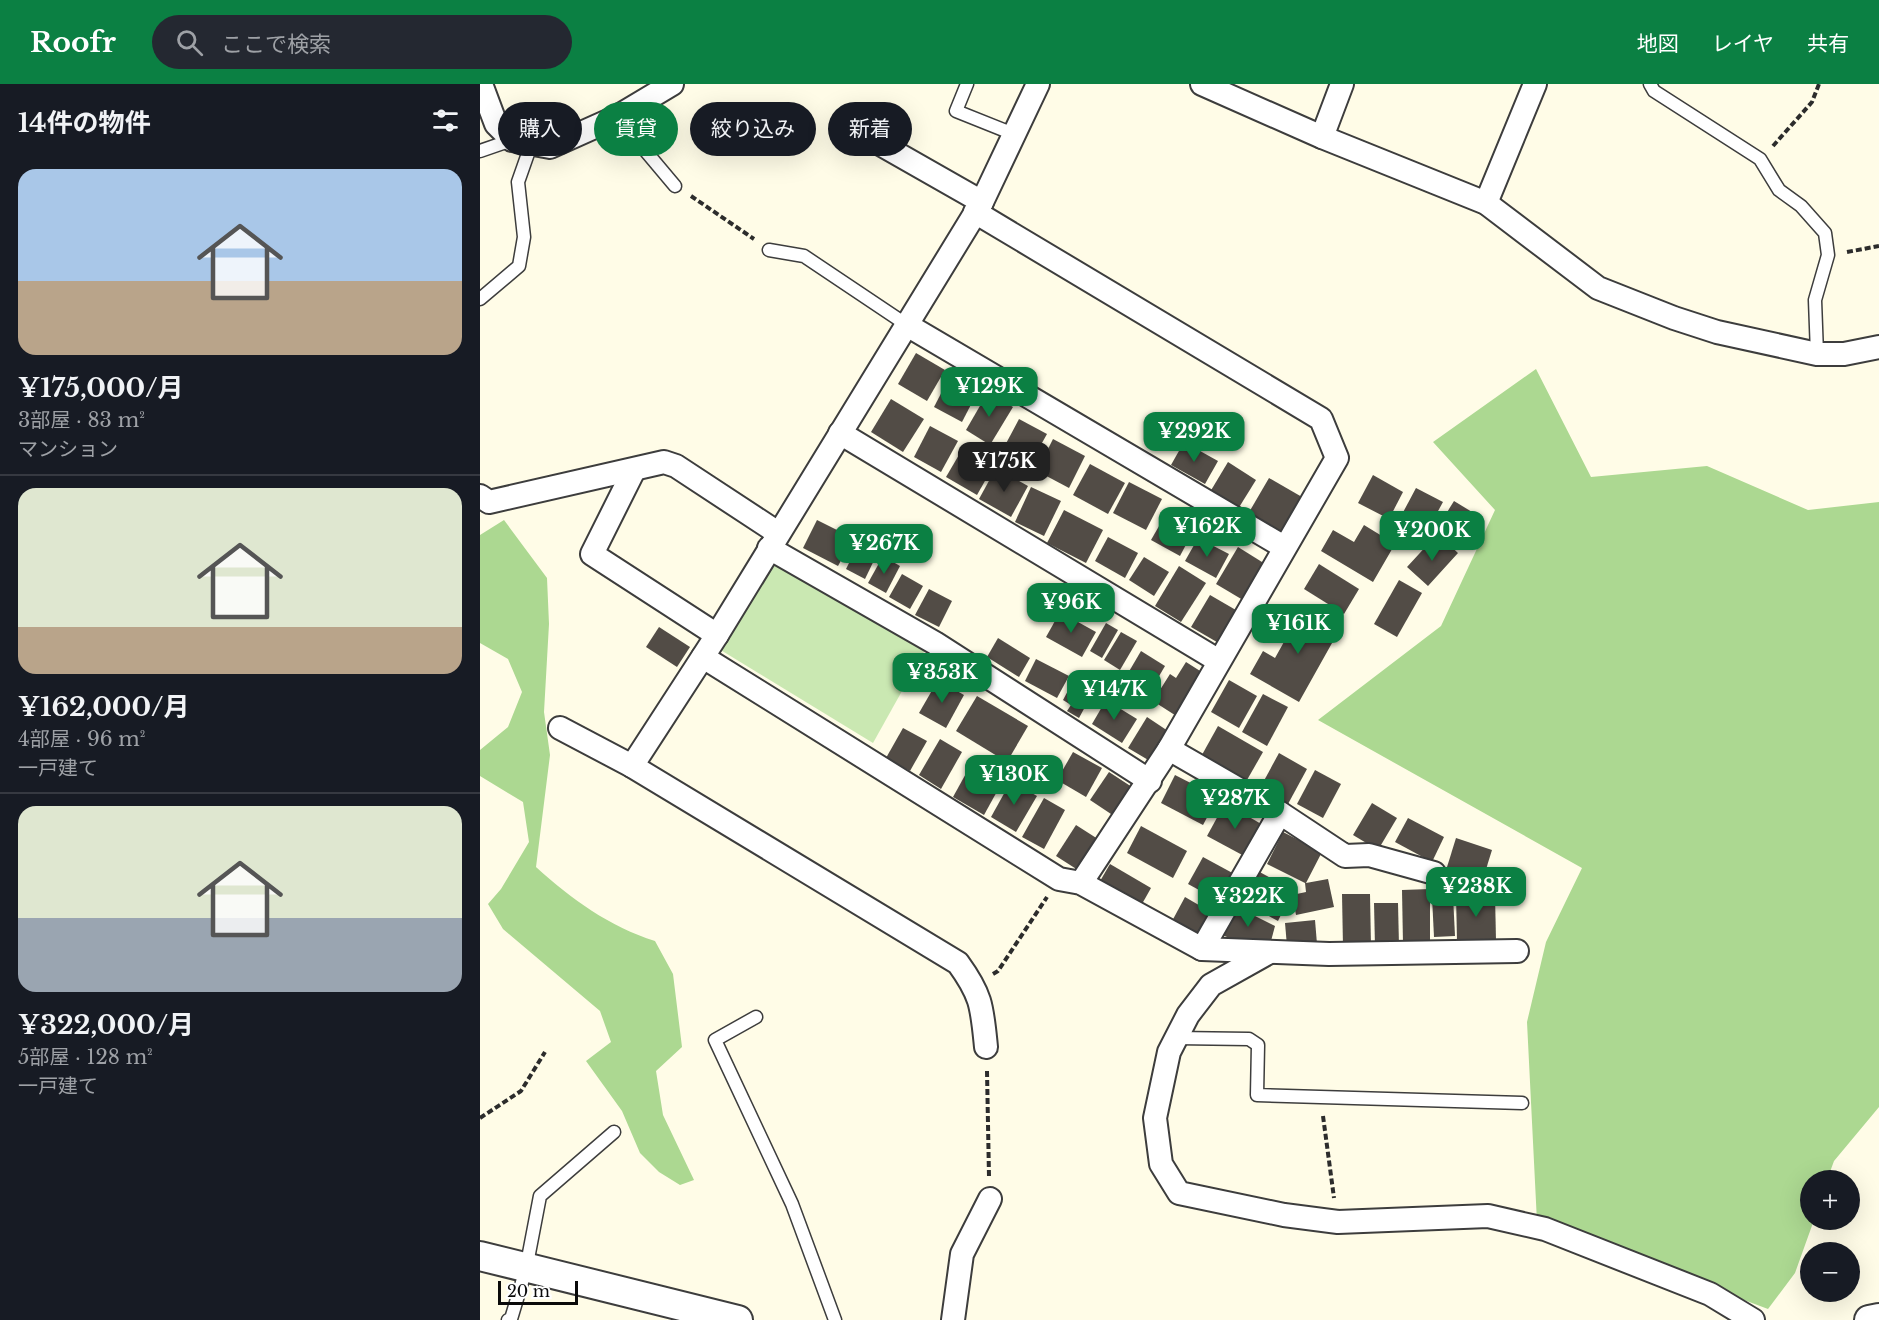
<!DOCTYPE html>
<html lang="ja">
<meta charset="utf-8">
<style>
:root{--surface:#171b24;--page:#242831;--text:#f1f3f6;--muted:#9ea1a6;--line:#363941;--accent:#0b8043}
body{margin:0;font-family:"Libre Baskerville","Noto Sans JP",serif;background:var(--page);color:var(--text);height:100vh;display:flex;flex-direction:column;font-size:22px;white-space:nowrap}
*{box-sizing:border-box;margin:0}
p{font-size:20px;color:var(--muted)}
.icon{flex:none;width:33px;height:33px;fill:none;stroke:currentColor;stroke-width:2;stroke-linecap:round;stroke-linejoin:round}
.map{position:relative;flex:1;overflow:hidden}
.details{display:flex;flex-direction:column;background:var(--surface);width:480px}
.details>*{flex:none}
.banner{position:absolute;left:18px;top:18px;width:570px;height:54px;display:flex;gap:12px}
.fabs{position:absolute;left:1320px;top:1086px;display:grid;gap:12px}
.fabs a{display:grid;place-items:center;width:60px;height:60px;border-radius:50%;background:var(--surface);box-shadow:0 6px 24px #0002;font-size:30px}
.scale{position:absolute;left:18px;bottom:15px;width:80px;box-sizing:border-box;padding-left:6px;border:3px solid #0a0a0a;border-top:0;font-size:16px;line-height:21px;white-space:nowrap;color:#0a0a0a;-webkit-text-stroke:4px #fff;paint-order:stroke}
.price{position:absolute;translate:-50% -51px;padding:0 14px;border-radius:12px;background:var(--accent);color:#fff;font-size:20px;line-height:39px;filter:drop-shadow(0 2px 3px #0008)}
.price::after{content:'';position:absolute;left:50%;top:36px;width:18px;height:14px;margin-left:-9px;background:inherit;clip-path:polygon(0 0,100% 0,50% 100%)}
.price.active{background:#222;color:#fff}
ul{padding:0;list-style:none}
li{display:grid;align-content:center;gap:12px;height:318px;padding:0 18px}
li+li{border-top:2px solid var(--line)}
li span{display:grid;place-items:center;height:186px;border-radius:18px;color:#555}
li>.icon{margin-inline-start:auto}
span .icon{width:108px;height:108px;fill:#fffc;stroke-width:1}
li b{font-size:26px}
h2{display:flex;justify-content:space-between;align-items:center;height:72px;padding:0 18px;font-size:26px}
.pill{padding:0 21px;border-radius:27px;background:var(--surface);box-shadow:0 6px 24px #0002;font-size:21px;line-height:54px}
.pill.active{background:var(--accent);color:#fff}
header{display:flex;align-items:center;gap:36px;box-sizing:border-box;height:84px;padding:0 30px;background:var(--accent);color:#fff}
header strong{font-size:28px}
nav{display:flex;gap:33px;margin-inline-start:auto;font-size:21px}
.search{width:420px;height:54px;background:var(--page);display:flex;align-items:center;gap:15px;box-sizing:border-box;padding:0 21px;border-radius:33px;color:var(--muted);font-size:22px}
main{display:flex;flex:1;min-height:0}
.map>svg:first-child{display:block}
</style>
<header>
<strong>Roofr</strong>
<div class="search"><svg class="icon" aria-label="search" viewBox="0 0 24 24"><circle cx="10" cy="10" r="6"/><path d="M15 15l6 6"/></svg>ここで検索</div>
<nav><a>地図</a><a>レイヤ</a><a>共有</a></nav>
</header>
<main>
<section class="details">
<h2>14件の物件<svg class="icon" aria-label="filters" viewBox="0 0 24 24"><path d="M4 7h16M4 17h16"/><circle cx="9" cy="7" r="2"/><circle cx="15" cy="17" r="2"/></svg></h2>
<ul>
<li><span style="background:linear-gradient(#a9c7e8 60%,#b9a48a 0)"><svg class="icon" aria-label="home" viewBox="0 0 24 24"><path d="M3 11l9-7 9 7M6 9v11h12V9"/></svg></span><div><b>¥175,000/月</b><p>3部屋 · 83 m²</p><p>マンション</p></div></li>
<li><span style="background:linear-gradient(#dfe7d0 75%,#b9a48a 0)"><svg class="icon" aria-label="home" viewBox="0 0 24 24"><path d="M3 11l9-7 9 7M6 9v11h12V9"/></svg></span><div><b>¥162,000/月</b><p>4部屋 · 96 m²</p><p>一戸建て</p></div></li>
<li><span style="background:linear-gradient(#dfe7d0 60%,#9aa5b1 0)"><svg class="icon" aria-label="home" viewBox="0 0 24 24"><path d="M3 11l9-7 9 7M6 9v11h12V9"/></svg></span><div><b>¥322,000/月</b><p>5部屋 · 128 m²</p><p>一戸建て</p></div></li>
</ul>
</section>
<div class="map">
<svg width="1399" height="1236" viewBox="0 0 1399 1236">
<rect width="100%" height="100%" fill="#fffce7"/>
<!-- green -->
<path fill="#cae8b2" d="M294 473 446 564 393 659 239 565Z"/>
<!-- forest -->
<g fill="#acd891">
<path d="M1056 285 1111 393 1227 382 1328 426 1399 418V1023L1354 1077 1347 1096H1330V1136H1334L1315 1189 1288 1225 1057 1138 1047 938 1066 858 1102 784 838 636 961 542 1015 426 953 358Z"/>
<path d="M24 436 67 494 69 540 64 628 70 671 56 783C91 815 130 843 175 857L193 890 202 963 176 987 183 1031 214 1096 200 1101 179 1088 160 1069 142 1027 106 977 131 958 120 927 23 845 8 820 21 805 49 758 43 718 0 692V666L28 643 42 608 28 575 0 559V451Z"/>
</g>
<!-- building -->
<g fill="#524c46">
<path d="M436 269 465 286 447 317 418 300Z"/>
<path d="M470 292 498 307 482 338 454 323Z"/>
<path d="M508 308 533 323 510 361 486 346Z"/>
<path d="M411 315 444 335 423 368 391 348Z"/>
<path d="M539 335 567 350 549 382 522 367Z"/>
<path d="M450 342 478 357 461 388 434 373Z"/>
<path d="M573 355 605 372 589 404 557 387Z"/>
<path d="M704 358 738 377 725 400 691 381Z"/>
<path d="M483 364 514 381 497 411 466 393Z"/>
<path d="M748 378 776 396 758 425 730 408Z"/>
<path d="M610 380 645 399 628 430 593 411Z"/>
<path d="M516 384 548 402 531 433 499 415Z"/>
<path d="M893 391 923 408 909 435 878 419Z"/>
<path d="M789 394 822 413 801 450 768 430Z"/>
<path d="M649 398 682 415 666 446 633 429Z"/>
<path d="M551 403 581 417 564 452 535 438Z"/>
<path d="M936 404 963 418 946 449 920 434Z"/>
<path d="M974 417 997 431 979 460 956 446Z"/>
<path d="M690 423 718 438 700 472 671 456Z"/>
<path d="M584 426 623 446 606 479 567 459Z"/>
<path d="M337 436 373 454 358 482 323 464Z"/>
<path d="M884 441 915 460 893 498 841 467 853 446 874 458Z"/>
<path d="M628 453 658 469 645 494 615 477Z"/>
<path d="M718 454 749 470 736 494 705 477Z"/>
<path d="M964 456 978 469 948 502 927 483 950 458 957 465Z"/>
<path d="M380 457 399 466 385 495 366 485Z"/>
<path d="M758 463 790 483 768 519 736 500Z"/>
<path d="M403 472 420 482 406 509 388 499Z"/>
<path d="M664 473 689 488 674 512 649 496Z"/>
<path d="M839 480 879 505 864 530 824 505Z"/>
<path d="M699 482 726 499 701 538 675 522Z"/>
<path d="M422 490 443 502 430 525 409 513Z"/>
<path d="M919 496 942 509 917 553 894 540Z"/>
<path d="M449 505 472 517 459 543 435 531Z"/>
<path d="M730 511 761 529 742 561 711 543Z"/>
<path d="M824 522 861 543 819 618 770 590 783 567 795 574Z"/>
<path d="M580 528 616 548 602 573 566 553Z"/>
<path d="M626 539 638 546 622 574 610 567Z"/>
<path d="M179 543 210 563 197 583 166 563Z"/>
<path d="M641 548 657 557 640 586 624 576Z"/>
<path d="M518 554 550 574 539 593 507 573Z"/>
<path d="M661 567 685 582 668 611 644 596Z"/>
<path d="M556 575 589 592 577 614 545 597Z"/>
<path d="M706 578 728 592 701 635 673 617 690 590 696 594Z"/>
<path d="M598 588 618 599 599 634 587 627 591 621 583 616Z"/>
<path d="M458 596 484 611 466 644 439 629Z"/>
<path d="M749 596 777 612 759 644 731 628Z"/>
<path d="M783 610 808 623 787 662 762 648Z"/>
<path d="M497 612 548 642 527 678 476 647Z"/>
<path d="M626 616 657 635 642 659 612 640Z"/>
<path d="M667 633 694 651 675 680 648 664Z"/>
<path d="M738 642 783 668 763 703 718 678Z"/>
<path d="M423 644 447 657 430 687 406 674Z"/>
<path d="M460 655 482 668 461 705 439 691Z"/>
<path d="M593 668 622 684 606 713 577 696Z"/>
<path d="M799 669 827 685 808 720 780 704Z"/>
<path d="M494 675 525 693 504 731 473 713Z"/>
<path d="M835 686 861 700 843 734 817 720Z"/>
<path d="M629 688 655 705 637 734 610 716Z"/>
<path d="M695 691 738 713 723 741 681 719Z"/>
<path d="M531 697 557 712 536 748 511 733Z"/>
<path d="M564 714 585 726 564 765 542 753Z"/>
<path d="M745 719 783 741 766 773 727 752Z"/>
<path d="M892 719 917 734 898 766 873 751Z"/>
<path d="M928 734 964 753 952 778 915 758Z"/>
<path d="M596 741 621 757 601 788 576 772Z"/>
<path d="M661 742 707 767 693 794 647 769Z"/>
<path d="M803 748 842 768 826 799 848 795 854 823 816 831 812 811 826 808 825 799 787 780Z"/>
<path d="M976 754 1012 766 1003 795 967 783Z"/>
<path d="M723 773 758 792 743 819 708 800Z"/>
<path d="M630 780 671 804 658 827 616 804Z"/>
<path d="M776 786 813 806 798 837 759 816Z"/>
<path d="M950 805V860H923L922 806Z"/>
<path d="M862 810H890L891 863H863Z"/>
<path d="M976 810H1015L1016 857H977Z"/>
<path d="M973 812 975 852 954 853 952 813Z"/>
<path d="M705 813 736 831 722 856 691 839Z"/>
<path d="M894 819H918L919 862 895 863Z"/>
<path d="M757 823 795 842 791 857 754 856 740 850Z"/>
<path d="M835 836 837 860 807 862 805 839Z"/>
</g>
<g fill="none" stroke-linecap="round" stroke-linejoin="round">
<defs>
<g id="service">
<path d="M487 0 476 27 536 51"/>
<path d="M1170 0 1174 7 1280 75 1299 106 1321 122 1345 149 1348 171 1335 216 1337 270"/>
<path d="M137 33 195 102"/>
<path d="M0 67 32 56"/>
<path d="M289 166 324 172 427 241"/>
<path d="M0 215 39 182 44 153 38 98 51 61"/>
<path d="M276 933 235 956 312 1120 355 1236"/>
<path d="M696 954 769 955 778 961 777 1011 1042 1019"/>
<path d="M28 1236 31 1235 46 1185 60 1112 134 1048"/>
</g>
<g id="minor">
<path d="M1 0 16 40 32 56 70 63 137 33 192 0"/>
<path d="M722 0 842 53 1006 119 1118 204 1194 234 1237 248 1337 270H1364L1399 263"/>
<path d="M372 44 502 118"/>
<path d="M842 53 862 0"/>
<path d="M1006 119 1055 0"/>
<path d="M495 128 841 335 857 374 689 665 601 799"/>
<path d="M427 241 804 463"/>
<path d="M360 349 739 577"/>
<path d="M154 386 112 470 237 551"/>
<path d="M0 412 9 418 184 378 196 382 298 449"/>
<path d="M289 464 455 559 670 697"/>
<path d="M223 573 579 795 601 799 722 865 849 870 1037 867"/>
<path d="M80 644 152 682"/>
<path d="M689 665 800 729 865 772 889 771 954 789"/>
<path d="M722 865 800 729"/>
<path d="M788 869 731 901 708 931 689 968 675 1034 681 1080 699 1109 804 1131 858 1138 1008 1132 1065 1145 1230 1210 1273 1236"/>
<path d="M506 963C502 923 502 912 478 879L152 682 237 551 502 118 558 0"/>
<path d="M473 1236 482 1170 510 1115"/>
</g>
<g id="tertiary">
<path d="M0 1172 258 1236"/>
<path d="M1389 1236 1399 1234"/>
</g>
</defs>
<!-- service casing -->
<use href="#service" stroke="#3d3d3d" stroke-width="15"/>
<!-- minor casing -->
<use href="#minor" stroke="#3d3d3d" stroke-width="26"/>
<!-- tertiary casing -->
<use href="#tertiary" stroke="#3d3d3d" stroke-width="32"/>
<!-- path -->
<g stroke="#2c2c2c" stroke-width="4" stroke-dasharray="6 3" stroke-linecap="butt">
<path d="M1293 62 1332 18 1339 0"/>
<path d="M211 112 274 155"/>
<path d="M1367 168 1399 162"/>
<path d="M513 890 518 887 567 813"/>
<path d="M507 987 509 1093"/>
<path d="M843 1032 854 1114"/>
<path d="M0 1034 41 1007 65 968"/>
</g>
<!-- service -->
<use href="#service" stroke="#fff" stroke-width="12"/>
<!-- minor -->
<use href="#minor" stroke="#fff" stroke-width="22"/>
<!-- tertiary -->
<use href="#tertiary" stroke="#fff" stroke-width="28"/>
</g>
</svg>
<div class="fabs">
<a>+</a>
<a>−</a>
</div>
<div class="scale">20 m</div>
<b class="price" style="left:509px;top:334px">¥129K</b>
<b class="price" style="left:714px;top:379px">¥292K</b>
<b class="price active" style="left:524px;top:409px">¥175K</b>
<b class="price" style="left:727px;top:474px">¥162K</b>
<b class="price" style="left:952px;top:478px">¥200K</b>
<b class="price" style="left:404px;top:491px">¥267K</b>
<b class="price" style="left:591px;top:550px">¥96K</b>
<b class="price" style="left:818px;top:571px">¥161K</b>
<b class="price" style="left:462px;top:620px">¥353K</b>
<b class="price" style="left:634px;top:637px">¥147K</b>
<b class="price" style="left:534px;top:722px">¥130K</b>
<b class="price" style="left:755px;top:746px">¥287K</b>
<b class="price" style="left:996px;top:834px">¥238K</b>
<b class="price" style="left:768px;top:844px">¥322K</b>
<div class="banner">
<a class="pill">購入</a>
<a class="pill active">賃貸</a>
<a class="pill">絞り込み</a>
<a class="pill">新着</a>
</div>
</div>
</main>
